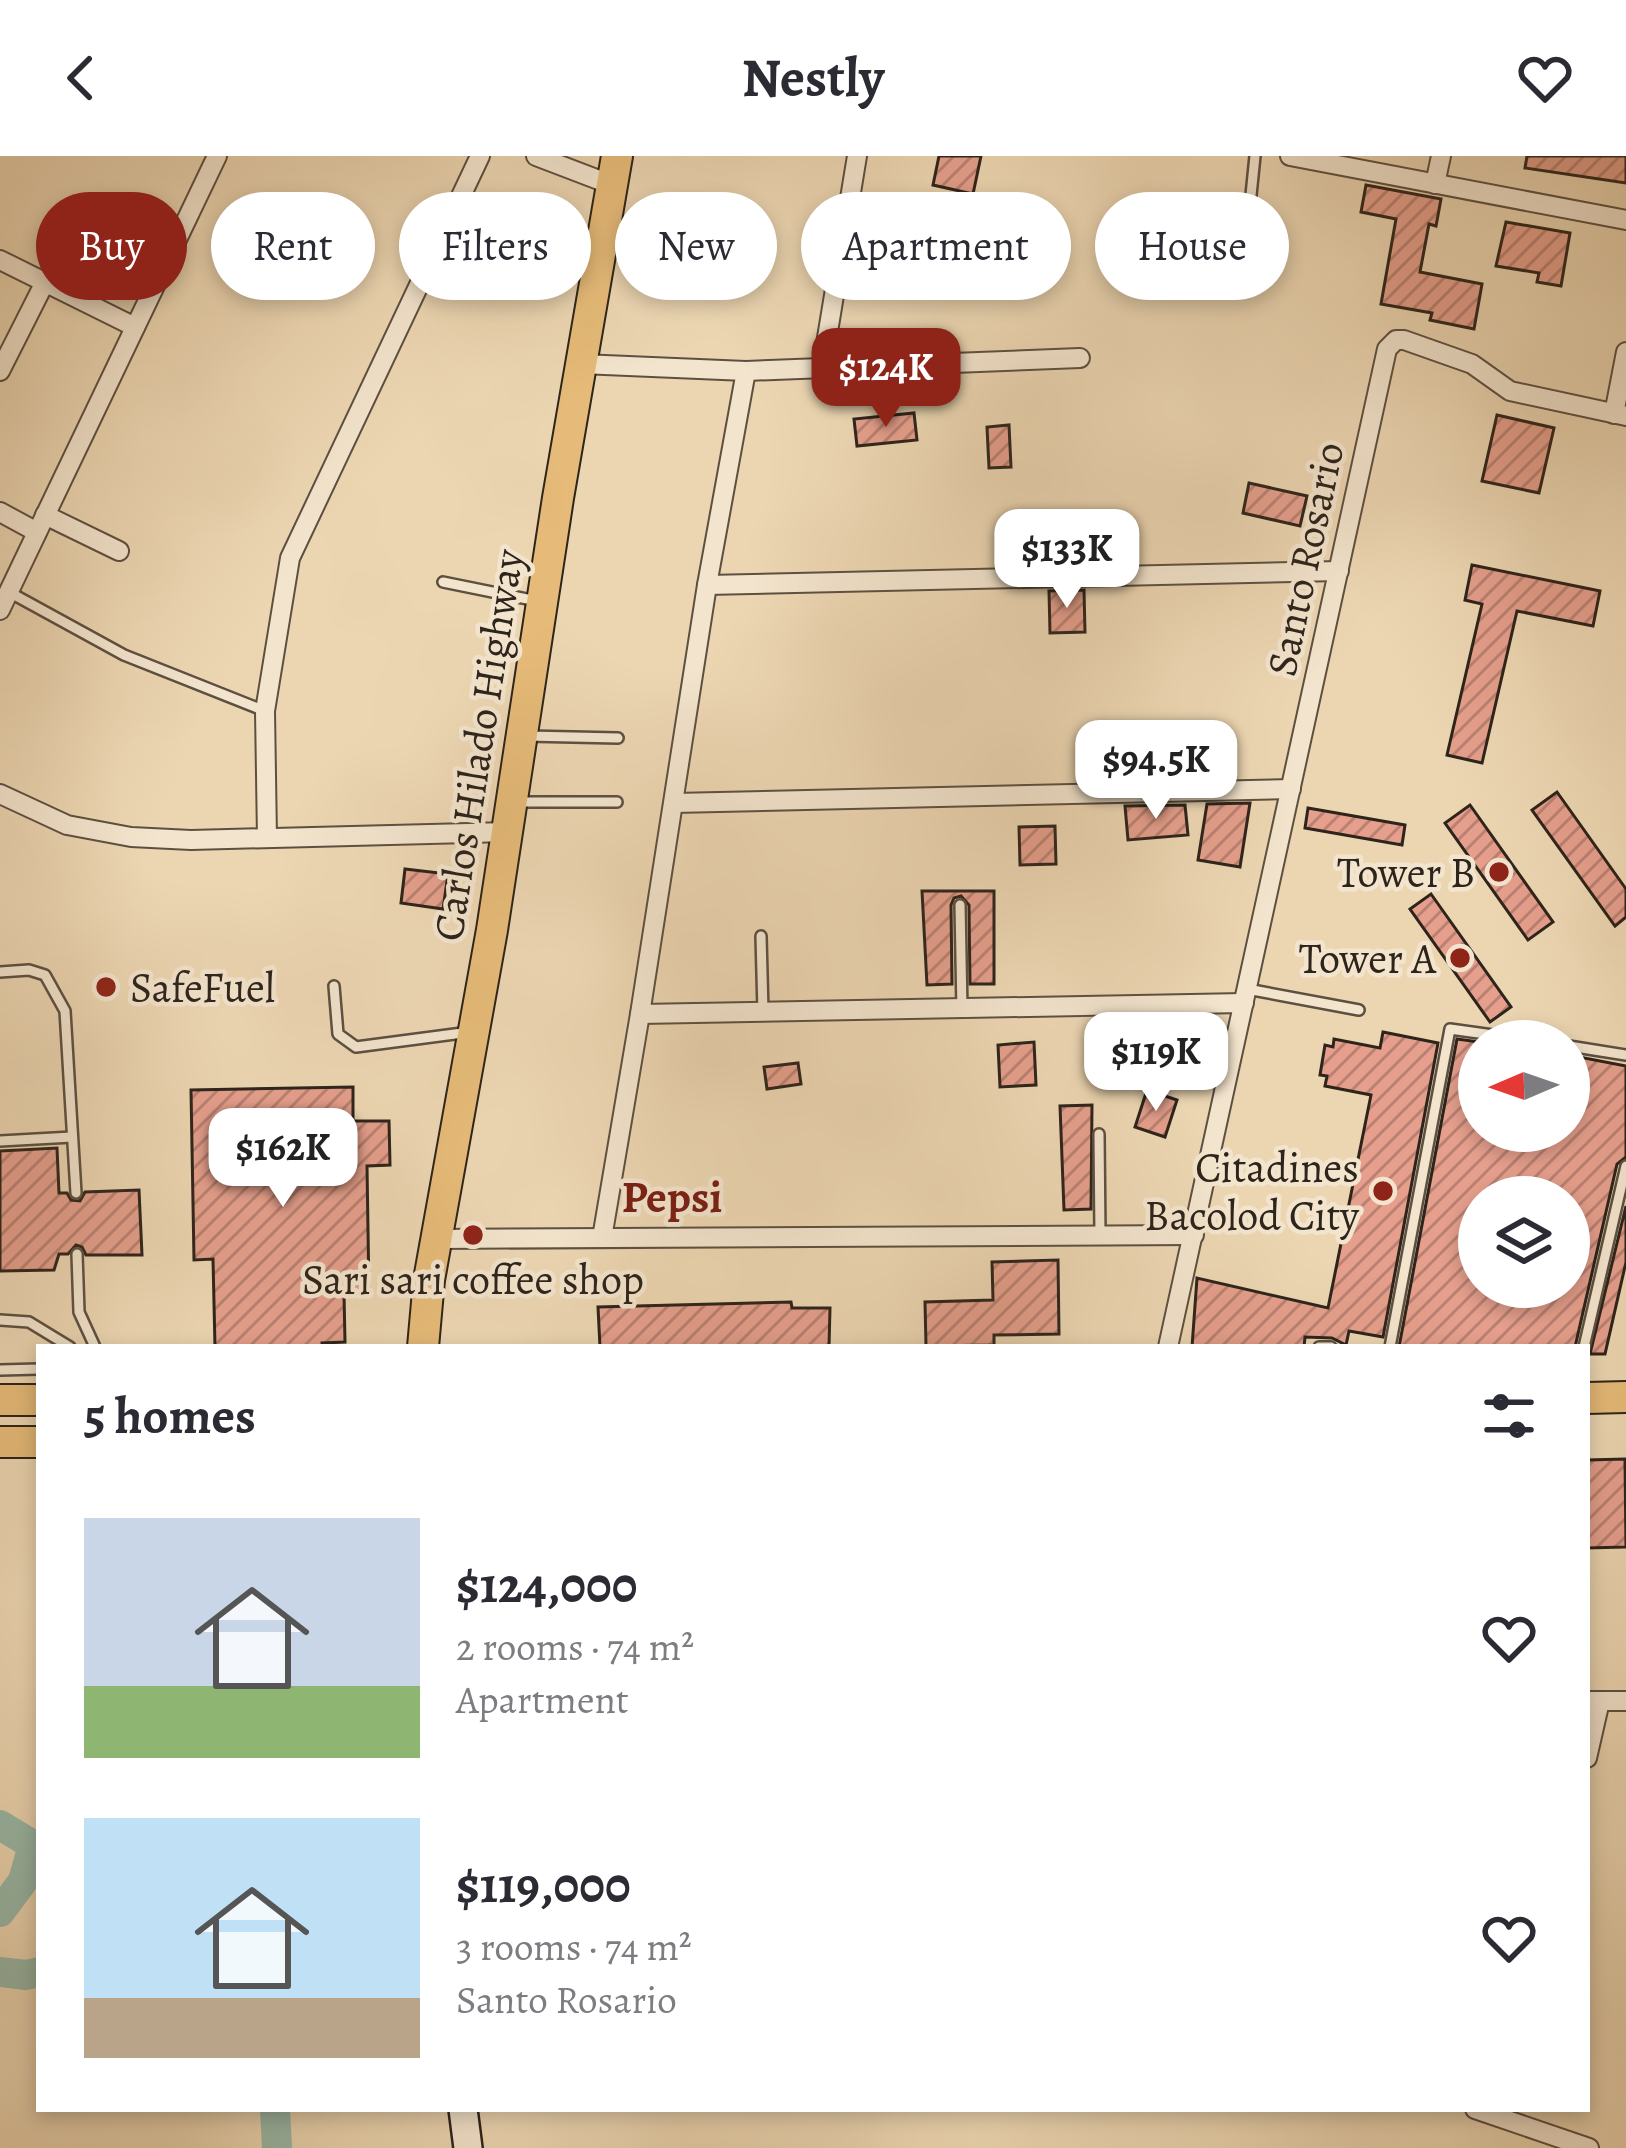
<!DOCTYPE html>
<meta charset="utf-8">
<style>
:root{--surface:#fff;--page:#f7f7f7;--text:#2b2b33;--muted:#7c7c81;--accent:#8f2418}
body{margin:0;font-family:Alegreya,serif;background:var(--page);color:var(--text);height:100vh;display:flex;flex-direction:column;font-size:45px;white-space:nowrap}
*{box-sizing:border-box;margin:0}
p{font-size:39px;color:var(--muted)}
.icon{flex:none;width:66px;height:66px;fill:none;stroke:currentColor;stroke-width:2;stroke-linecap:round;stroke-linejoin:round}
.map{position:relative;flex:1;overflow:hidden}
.side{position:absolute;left:36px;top:1188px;width:1554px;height:768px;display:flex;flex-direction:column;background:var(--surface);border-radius:0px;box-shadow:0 6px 18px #0003}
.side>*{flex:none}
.guide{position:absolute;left:36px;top:36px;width:1554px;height:108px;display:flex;gap:24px}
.needle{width:78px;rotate:268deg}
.fabs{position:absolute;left:1458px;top:864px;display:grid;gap:24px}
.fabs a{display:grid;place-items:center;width:132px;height:132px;border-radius:50%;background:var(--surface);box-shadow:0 6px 18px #0003;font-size:60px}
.price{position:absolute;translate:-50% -102px;padding:0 27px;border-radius:24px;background:#fff;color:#222;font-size:39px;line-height:78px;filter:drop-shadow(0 3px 6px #0008)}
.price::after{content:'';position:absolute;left:50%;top:72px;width:36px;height:27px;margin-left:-18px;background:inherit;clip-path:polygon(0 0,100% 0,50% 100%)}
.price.on{background:var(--accent);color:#fff}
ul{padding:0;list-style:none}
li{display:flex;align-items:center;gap:36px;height:300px;padding:0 48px}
li span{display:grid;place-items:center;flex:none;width:336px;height:240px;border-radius:0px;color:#555}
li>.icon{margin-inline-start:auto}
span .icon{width:144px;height:144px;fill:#fffc;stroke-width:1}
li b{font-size:51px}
h2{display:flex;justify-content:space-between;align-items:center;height:144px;padding:0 48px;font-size:51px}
.pill{padding:0 42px;border-radius:54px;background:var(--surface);box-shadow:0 6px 18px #0003;font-size:42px;line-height:108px}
.pill.on{background:var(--accent);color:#fff}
header{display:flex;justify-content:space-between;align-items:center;height:156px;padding:0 48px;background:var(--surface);font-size:54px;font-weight:600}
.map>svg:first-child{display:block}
</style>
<header><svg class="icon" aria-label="back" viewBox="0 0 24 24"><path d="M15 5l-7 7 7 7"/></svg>Nestly<svg class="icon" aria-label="heart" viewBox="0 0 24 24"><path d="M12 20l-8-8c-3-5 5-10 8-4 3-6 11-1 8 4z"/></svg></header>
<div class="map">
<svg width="1626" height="1992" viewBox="0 0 1626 1992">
<defs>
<pattern id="building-hatch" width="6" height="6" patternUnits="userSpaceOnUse" patternTransform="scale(3)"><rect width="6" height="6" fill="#e59f8c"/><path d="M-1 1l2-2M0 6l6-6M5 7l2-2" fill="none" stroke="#ba8172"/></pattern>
</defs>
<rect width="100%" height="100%" fill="#ecd6b2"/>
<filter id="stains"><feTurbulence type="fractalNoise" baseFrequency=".00167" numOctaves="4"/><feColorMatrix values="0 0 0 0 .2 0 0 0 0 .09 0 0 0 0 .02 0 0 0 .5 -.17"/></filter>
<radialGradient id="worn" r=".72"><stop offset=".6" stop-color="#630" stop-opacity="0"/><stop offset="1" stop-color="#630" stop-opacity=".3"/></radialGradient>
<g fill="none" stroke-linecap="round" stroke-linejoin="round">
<!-- river -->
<g stroke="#99b9a9" stroke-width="30">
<path d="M0 1669 33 1689 23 1725 0 1756"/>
<path d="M0 1816 26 1819 39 1816"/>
<path d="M275 1953 277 1992"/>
</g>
</g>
<!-- building -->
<g fill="url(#building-hatch)" stroke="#2d241b" stroke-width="3" fill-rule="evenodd">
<path d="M939 0H981L973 38 933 29Z"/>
<path d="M1527 0H1626V27L1525 12Z"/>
<path d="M1366 29 1441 43 1436 70 1429 68 1420 116 1482 128 1474 173 1430 164 1432 157 1381 148 1396 63 1361 56Z"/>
<path d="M1506 66 1570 77 1561 130 1537 126 1539 117 1496 110Z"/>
<path d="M914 257 917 284 857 290 854 263Z"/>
<path d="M1497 259 1554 272 1539 337 1482 325Z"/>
<path d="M1009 269 1011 311 989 312 987 271Z"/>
<path d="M1249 327 1307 340 1300 370 1243 357Z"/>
<path d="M1472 409 1600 435 1593 470 1517 455 1482 607 1447 599 1482 448 1465 444Z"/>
<path d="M1084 434 1085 476 1050 477 1049 435Z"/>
<path d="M1557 636 1626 733V761L1615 770 1532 654Z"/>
<path d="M1250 647 1240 711 1198 704 1207 648Z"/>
<path d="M1185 649 1188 679 1128 684 1125 650Z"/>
<path d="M1470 649 1553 766 1528 784 1445 667Z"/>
<path d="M1308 652 1405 669 1402 689 1305 672Z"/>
<path d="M1055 670 1056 708 1020 709 1019 671Z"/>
<path d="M405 713 448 718 443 753 401 747Z"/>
<path d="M922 735H994V828H970L969 749 961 740 954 742 951 749 952 828 927 829Z"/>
<path d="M1431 738 1511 851 1490 866 1410 753Z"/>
<path d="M1383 876 1438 887 1383 1181 1349 1175 1346 1189 1332 1182 1305 1181 1304 1191H1192L1197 1122 1328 1152 1371 939 1325 930 1327 920 1320 919 1325 889 1333 891 1334 883 1380 892Z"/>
<path d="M1457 883 1479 886V975H1569V899L1626 910V1001L1617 1008 1575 1191H1399ZM1479 1041H1569V1131H1479Z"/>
<path d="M1034 886 1036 929 1000 931 998 889Z"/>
<path d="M798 907 801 928 767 933 764 911Z"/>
<path d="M353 931V965H389L390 1009 367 1010 369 1138H344L345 1186 322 1187V1191H215L213 1103 194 1104 191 934Z"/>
<path d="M1147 934 1177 944 1165 981 1135 971Z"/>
<path d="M1092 949 1091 1053 1064 1054 1060 950Z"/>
<path d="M57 992 59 1037H67L71 1044 80 1045 85 1036 139 1034 142 1099H86L82 1091 76 1089 68 1098H59L54 1114 0 1115V995Z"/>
<path d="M1626 1050V1106L1605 1198H1590Z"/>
<path d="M1058 1104 1059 1178 994 1179V1189L926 1190 925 1146 993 1144 992 1106Z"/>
<path d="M791 1146 792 1152H830L829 1191H600L598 1151Z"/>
<path d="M1625 1303 1626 1391 1587 1392V1304Z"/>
</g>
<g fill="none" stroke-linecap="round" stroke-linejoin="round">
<defs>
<g id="service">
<path d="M1250 49 1255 0"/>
<path d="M443 426 537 445"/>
<path d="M9 436 124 499 265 555"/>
<path d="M527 580 618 582"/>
<path d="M518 646H617"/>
<path d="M960 749 962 854"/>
<path d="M761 780 763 856"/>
<path d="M0 816 29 814 45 819 65 855 76 1037"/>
<path d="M334 830 338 878 356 891 470 876"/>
<path d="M1247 833 1359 854"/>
<path d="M1569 890 1626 899"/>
<path d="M1099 978 1100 1080"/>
<path d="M0 985 72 981"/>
<path d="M77 1098 79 1156 95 1191"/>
<path d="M0 1164 29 1166 70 1191"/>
<path d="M1319 1191H1331"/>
<path d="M1390 1191 1450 873 1536 885"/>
<path d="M1584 1191 1626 1010"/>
<path d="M0 1214 39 1213"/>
</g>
<g id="minor">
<path d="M536 0 612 29"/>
<path d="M1290 0 1626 64"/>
<path d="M1435 28 1441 0"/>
<path d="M0 104 135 171"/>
<path d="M581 208 746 215 1080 202"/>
<path d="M822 212 857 0"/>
<path d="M0 215 44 128"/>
<path d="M746 215 707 429 640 858 1244 847"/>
<path d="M1614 258 1626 196"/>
<path d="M0 356 37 376"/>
<path d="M45 359 119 395"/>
<path d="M707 429 1339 415"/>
<path d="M0 454 217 0"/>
<path d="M0 638 67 669 131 681 191 684 508 676"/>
<path d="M674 647 1291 633"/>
<path d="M267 682 265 555 290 402 480 0"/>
<path d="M602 1082 640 858"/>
<path d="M437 1083 1194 1079"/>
<path d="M1168 1191 1387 193 1396 184H1404L1472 208 1510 235 1626 260"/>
<path d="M1587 1545H1626"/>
<path d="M1587 1602 1600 1545"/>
<path d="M1475 1953 1589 1992"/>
</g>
<path id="secondary" d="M463 1953 468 1992"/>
<g id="primary">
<path d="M423 1191 429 1124 492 774 558 342 617 0"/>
<path d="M1587 1242 1626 1241"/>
<path d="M0 1244H39"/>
<path d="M0 1286H39"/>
</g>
</defs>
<!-- service casing -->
<use href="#service" stroke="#5d5041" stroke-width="14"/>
<!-- minor casing -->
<use href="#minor" stroke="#5d5041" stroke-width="22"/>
<!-- secondary casing -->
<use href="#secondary" stroke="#2d241b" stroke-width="32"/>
<!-- primary casing -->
<use href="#primary" stroke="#2d241b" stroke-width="34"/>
<!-- service -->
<use href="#service" stroke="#f3e4cd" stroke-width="9"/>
<!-- minor -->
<use href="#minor" stroke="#f3e4cd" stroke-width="18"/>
<!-- secondary -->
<use href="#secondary" stroke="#f3e4cd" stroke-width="27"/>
<!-- primary -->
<use href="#primary" stroke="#e6bb79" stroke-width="30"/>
</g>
<!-- markers -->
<g fill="#8f2418" stroke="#f3e4cd" stroke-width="4.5">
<circle cx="1499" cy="716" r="12"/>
<circle cx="1460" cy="802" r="12"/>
<circle cx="106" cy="831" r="12"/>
<circle cx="1383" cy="1035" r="12"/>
<circle cx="473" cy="1079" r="12"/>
</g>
<g text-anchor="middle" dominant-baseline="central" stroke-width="9" stroke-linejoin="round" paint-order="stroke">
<!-- street labels -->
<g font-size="42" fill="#2d241b" stroke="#f3e4cd">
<text transform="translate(1305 403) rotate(-78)">Santo Rosario</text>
<text transform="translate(478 589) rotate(-81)">Carlos Hilado Highway</text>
</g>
<!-- poi labels -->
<g font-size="42" fill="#2d241b" stroke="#f3e4cd" text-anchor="end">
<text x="1475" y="716">Tower B</text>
<text x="1436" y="802">Tower A</text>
<text x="130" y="831" text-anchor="start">SafeFuel</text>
<text x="1359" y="1011">Citadines<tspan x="1359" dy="48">Bacolod City</tspan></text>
<text x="473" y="1123" text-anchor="middle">Sari sari coffee shop</text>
</g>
<!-- neighbourhood labels -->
<g font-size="45" font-weight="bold" fill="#7a1f14" stroke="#f3e4cd">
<text x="672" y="1041">Pepsi</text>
</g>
</g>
<rect width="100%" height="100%" filter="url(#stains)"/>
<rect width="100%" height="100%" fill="url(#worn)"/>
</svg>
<div class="fabs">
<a><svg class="needle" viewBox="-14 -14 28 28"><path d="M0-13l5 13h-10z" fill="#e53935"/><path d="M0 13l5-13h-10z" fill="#7c7c81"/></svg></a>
<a><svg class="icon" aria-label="layers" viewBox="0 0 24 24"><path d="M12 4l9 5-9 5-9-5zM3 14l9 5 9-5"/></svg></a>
</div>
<b class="price on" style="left:886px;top:274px">$124K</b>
<b class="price" style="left:1067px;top:455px">$133K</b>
<b class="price" style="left:1156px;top:666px">$94.5K</b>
<b class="price" style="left:1156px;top:958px">$119K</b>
<b class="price" style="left:283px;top:1054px">$162K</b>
<div class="guide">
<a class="pill on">Buy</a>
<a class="pill">Rent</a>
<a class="pill">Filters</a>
<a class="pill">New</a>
<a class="pill">Apartment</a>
<a class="pill">House</a>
</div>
<section class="side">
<h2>5 homes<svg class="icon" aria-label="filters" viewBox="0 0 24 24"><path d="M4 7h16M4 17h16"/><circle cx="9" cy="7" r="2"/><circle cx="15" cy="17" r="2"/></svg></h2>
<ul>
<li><span style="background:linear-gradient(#c9d6e8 70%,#8fb573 0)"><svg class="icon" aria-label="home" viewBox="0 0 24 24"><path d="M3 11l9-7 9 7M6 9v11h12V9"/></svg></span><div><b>$124,000</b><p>2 rooms · 74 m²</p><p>Apartment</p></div><svg class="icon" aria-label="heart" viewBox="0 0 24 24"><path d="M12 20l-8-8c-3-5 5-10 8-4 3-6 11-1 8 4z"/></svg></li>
<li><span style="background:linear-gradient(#bfe0f5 75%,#b9a48a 0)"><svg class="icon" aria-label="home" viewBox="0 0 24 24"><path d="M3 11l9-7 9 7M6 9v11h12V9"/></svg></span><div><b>$119,000</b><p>3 rooms · 74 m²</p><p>Santo Rosario</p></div><svg class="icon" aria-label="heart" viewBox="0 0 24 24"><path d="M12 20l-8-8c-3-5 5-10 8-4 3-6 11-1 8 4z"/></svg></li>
</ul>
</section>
</div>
